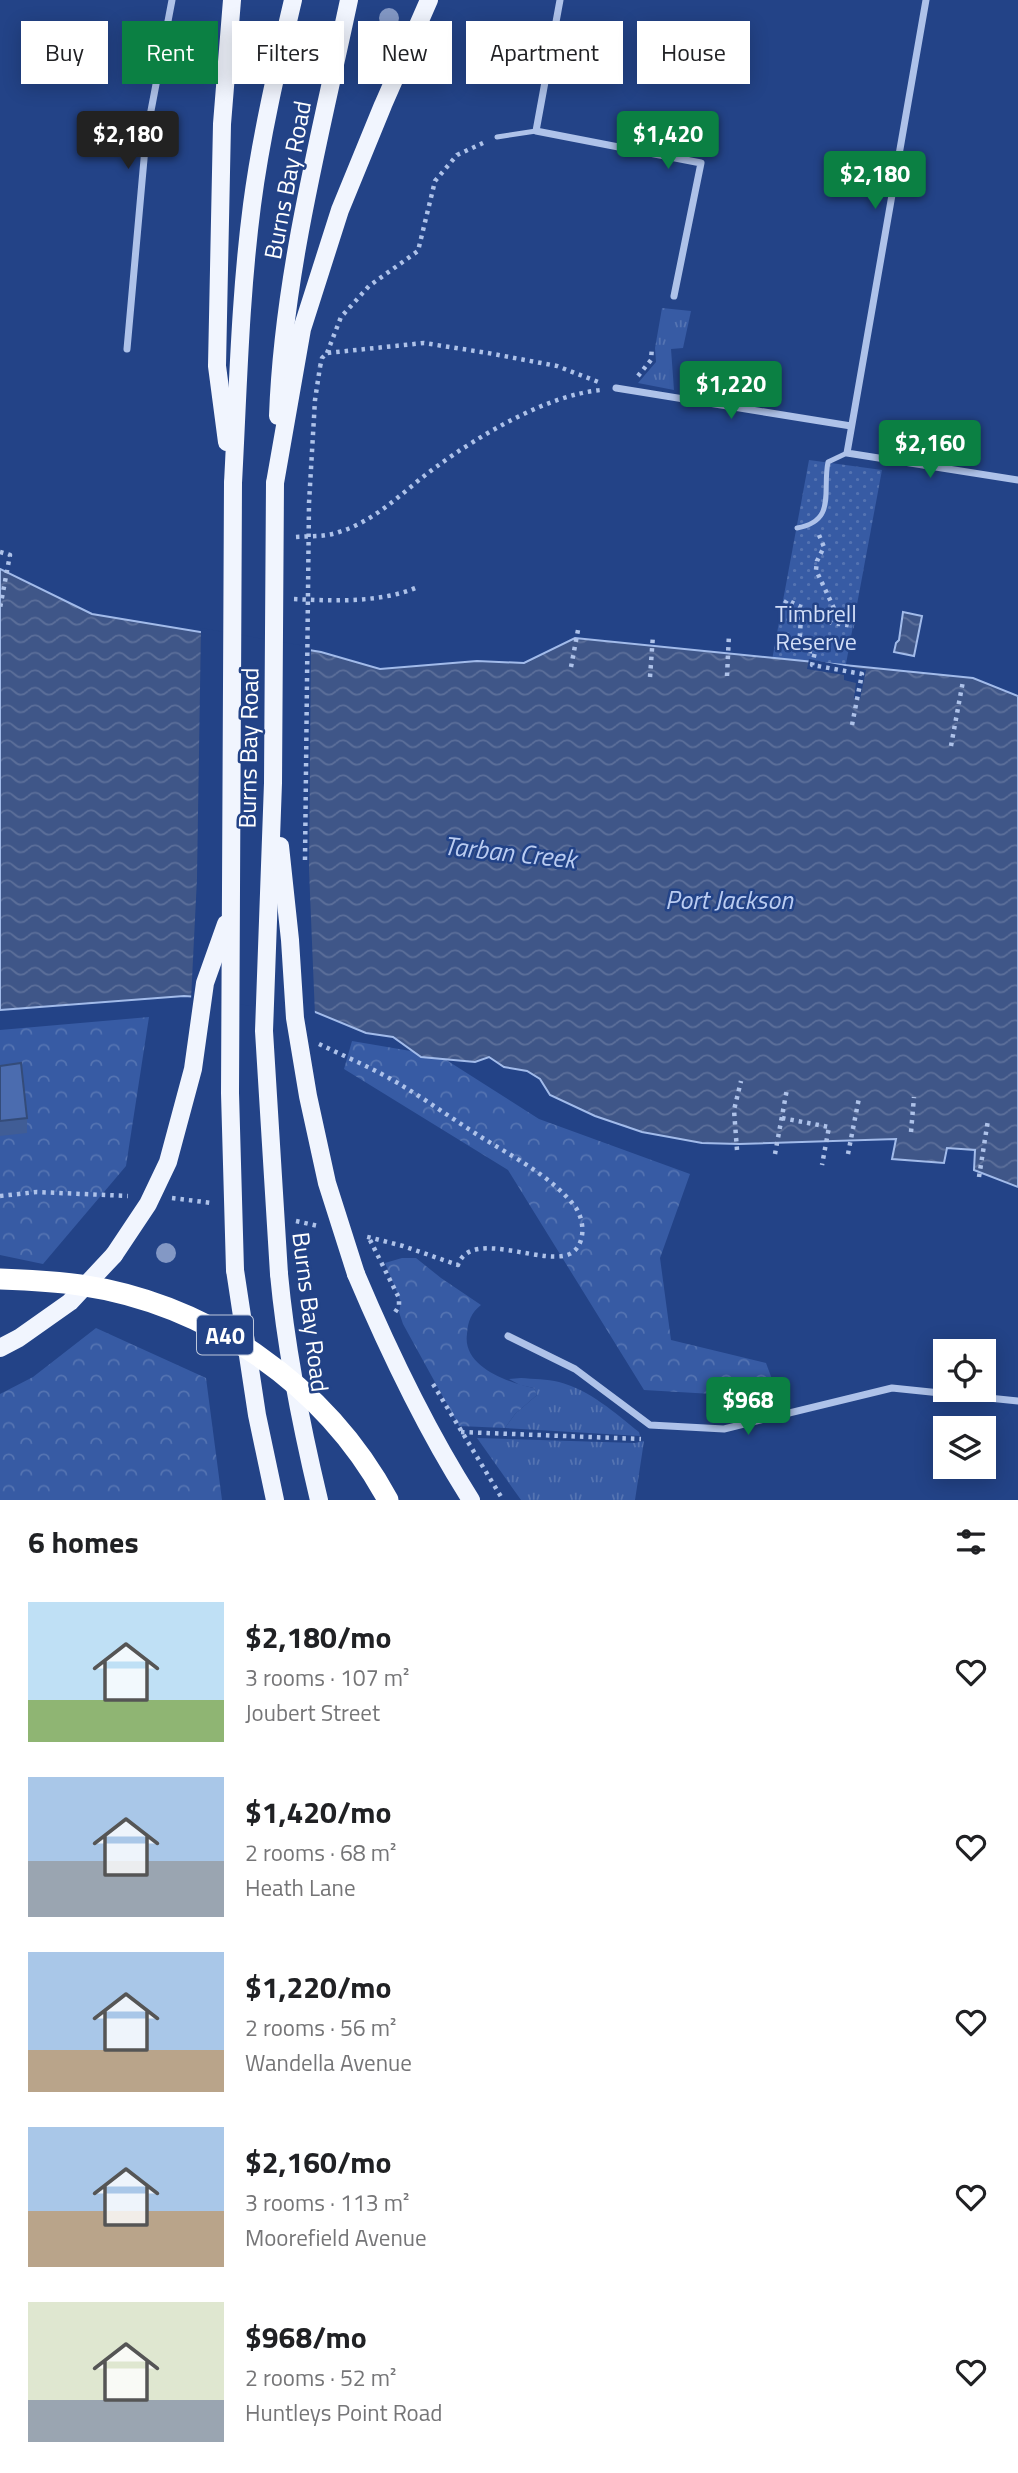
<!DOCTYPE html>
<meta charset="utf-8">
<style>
:root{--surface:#fff;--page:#f6f6f6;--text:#202124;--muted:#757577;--accent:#0b8043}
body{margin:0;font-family:"Titillium Web",sans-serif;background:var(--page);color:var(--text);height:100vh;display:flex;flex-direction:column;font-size:26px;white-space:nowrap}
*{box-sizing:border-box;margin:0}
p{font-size:23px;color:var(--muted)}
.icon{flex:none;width:38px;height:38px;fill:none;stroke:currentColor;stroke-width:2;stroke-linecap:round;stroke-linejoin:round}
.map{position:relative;height:1500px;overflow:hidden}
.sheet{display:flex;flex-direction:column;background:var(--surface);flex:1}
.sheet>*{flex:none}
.banner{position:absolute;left:21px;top:21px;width:976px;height:63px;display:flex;gap:14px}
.tools{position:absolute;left:933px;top:1339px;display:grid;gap:14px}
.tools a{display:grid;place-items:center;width:63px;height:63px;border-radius:0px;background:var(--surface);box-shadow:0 4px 18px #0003;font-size:35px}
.price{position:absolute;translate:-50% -60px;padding:0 16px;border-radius:7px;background:var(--accent);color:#fff;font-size:23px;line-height:46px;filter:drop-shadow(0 2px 4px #0008)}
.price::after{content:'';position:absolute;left:50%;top:42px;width:21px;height:16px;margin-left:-10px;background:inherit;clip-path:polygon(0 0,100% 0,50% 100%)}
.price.active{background:#222;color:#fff}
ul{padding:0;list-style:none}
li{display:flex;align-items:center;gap:21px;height:175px;padding:0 28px}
li span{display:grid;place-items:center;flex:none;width:196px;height:140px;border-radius:0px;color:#555}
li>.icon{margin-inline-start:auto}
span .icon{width:84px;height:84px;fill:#fffc;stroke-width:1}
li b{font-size:30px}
h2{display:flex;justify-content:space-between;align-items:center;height:84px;padding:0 28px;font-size:30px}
.chip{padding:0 24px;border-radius:0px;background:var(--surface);box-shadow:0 4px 18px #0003;font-size:24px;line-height:63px}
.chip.active{background:var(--accent);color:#fff}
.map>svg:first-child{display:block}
</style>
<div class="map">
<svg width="1018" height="1500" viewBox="0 0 1018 1500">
<defs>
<pattern id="grass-tufts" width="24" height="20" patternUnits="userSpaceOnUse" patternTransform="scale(1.75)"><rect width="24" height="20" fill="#375ba4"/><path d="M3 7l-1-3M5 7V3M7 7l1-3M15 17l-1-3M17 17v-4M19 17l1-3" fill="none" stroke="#5574b2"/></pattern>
<pattern id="forest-crowns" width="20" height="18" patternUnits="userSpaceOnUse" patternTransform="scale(1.75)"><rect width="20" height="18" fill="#375ba4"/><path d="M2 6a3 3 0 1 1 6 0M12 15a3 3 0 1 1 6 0" fill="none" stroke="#5574b2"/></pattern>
<pattern id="park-dots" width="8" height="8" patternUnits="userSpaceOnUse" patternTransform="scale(1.75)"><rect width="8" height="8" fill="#375ba4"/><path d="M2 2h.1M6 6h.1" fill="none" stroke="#5574b2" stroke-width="1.8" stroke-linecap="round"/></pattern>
<pattern id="water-waves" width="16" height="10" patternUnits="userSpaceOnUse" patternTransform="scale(1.75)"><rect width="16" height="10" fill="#3f5688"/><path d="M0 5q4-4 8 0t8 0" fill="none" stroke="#5c6f9a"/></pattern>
</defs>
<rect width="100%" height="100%" fill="#234387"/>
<!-- grass -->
<g fill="url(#grass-tufts)">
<path d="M662 308 691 311 683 348 671 349 674 390 638 383 656 362 655 348Z"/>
<path d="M521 1378C533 1379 547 1379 559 1382 590 1390 615 1413 639 1432L640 1436 505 1428 515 1414 537 1395 534 1388 520 1385 509 1379Z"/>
<path d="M477 1438 635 1443 644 1441 635 1500H521Z"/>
</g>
<!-- forest -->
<g fill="url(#forest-crowns)">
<path d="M149 1017 126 1166 43 1264 0 1255V1030Z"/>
<path d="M352 1041 440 1056 539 1119 690 1174 660 1258 671 1340 766 1363 779 1398 644 1390 508 1170 344 1069Z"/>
<path d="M402 1258H416L441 1278 481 1305C471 1313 468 1321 467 1334 462 1367 509 1383 534 1388L537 1395 515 1414 505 1428 459 1426 403 1324 399 1312 401 1302 385 1263Z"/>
<path d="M96 1328 206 1378 222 1500H0V1394L33 1377Z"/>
</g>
<!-- park -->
<path fill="url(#park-dots)" d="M809 460 882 470 845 669 772 660Z"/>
<!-- water -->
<g fill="url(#water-waves)" stroke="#a2bbea" stroke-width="2">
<path d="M0 569 92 614 321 652 380 669 477 661 524 663 575 638 973 678 1018 696V1187L974 1170 975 1150 947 1148 944 1163 892 1159 896 1139 739 1144 702 1143 642 1132 595 1116 550 1095 540 1079 527 1071 504 1067 489 1057 475 1062 421 1057 393 1037 366 1033 308 1009 230 999 184 996 0 1010Z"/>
<path d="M903 612 922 616 914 656 894 652 896 643 899 640Z"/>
</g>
<!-- pier -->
<g fill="#234387">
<path d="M201 628 311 647 309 870 315 1016 279 1008 191 1000 197 879Z"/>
<path d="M809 659 866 670 860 699 854 698 856 683 844 680V675L807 669Z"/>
</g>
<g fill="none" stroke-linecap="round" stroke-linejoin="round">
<!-- path -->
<g stroke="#aec2e9" stroke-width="4.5" stroke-dasharray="3.5 5" stroke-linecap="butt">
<path d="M327 353 341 317 369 286 418 251 435 181 457 155 483 143"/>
<path d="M320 367 322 358 327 353 424 343 488 353 557 366 601 383"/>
<path d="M638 376 651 360 652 347"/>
<path d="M819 535 824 547 817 561 816 570 839 619 838 624"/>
<path d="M296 537C310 536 325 537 339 532 378 520 404 490 436 467 480 435 547 395 601 390"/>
<path d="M0 552 10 555 0 608"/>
<path d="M294 599C335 601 380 603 418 587"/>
<path d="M571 667 578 630"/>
<path d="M727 676 729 634"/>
<path d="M650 677 653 635"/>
<path d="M852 725 862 674 812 665 815 652 799 649 801 617 784 605 787 600 832 623 854 626"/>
<path d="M951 746 963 681"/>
<path d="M319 1044C346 1057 375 1069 401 1085 428 1101 454 1120 481 1137 513 1157 553 1177 576 1208 584 1220 586 1242 573 1252 549 1270 471 1226 458 1265L403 1246 364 1236"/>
<path d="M782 1118 829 1127 822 1165"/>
<path d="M911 1132 914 1097"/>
<path d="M737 1150 734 1110 741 1081"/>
<path d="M775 1154 787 1089"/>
<path d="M848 1154 859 1098"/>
<path d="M979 1177 988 1120"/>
<path d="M0 1196 37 1192 128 1196"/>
<path d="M172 1198 212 1203"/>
<path d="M296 1221 318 1226"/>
<path d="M370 1240 399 1298V1306L394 1314"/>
<path d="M433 1384 503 1500"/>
<path d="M461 1432 641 1439"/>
</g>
<!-- lane -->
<g stroke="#aec2e9" stroke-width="5">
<path d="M497 137 536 131"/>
<path d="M797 528C837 521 822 491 828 462L847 453"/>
</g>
<!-- street -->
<g stroke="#aec2e9" stroke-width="7">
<path d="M560 0 536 131 701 163 674 296"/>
<path d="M926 0 847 453 1018 480"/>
<path d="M127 349 146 137 172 0"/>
<path d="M616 388 851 426"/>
<path d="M508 1336 575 1369 650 1425 724 1429 892 1388 1018 1401"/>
</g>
<!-- primary -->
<g stroke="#f1f5fe" stroke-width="18">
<path d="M278 416C283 276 320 137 349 0"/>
<path d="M227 442 217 366 222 124 232 0"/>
<path d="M233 483C238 390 240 297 252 205 261 136 277 68 293 0"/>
<path d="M275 483 302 329 340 210 383 105 429 0"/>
<path d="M235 1270 257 1415 275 1500"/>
<path d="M279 1274C286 1350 301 1425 319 1500"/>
<path d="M356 1274C389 1352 425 1428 471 1500"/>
<path d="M0 1348 19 1338 70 1302 114 1255"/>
</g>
<!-- path-bridge -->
<path stroke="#aec2e9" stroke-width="4.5" stroke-dasharray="3.5 5" stroke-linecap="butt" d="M305 860 309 503 315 400 320 367"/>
<!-- primary-bridge -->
<g stroke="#f1f5fe" stroke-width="18">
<path d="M233 483 230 1093 235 1270"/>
<path d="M275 483 273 783 264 1031 279 1274"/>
<path d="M280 846 290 940 295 1018 308 1096 327 1183 356 1274"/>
<path d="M114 1255 148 1204 168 1162 193 1069 205 983 226 924"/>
</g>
<!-- highway-bridge -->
<path stroke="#fff" stroke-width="21" d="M0 1279C27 1280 53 1281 80 1285 209 1304 326 1385 388 1500"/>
</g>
<!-- trees -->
<g fill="#8398c5">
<circle cx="389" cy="18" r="10"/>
<circle cx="166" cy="1253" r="10"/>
</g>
<!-- wall -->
<path fill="#405d96" d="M0 1066 27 1118V1133L0 1136Z"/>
<!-- building -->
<path fill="#4b6caf" stroke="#344c7a" stroke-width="2" d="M21 1063 27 1118 0 1121V1066Z"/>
<g text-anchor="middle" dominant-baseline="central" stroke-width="5" stroke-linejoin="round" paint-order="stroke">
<!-- shield labels -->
<rect fill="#234387" stroke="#bdc7db" stroke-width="2" x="197" y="1315.5" width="56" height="39" rx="5"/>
<g font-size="23" font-weight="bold" fill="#fff">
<text x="225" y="1335">A40</text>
</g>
<!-- street labels -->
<g font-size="24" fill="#fff" stroke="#234387">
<text transform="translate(287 180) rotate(-79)">Burns Bay Road</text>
<text transform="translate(248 748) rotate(-89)">Burns Bay Road</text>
<text transform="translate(311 1312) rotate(83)">Burns Bay Road</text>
</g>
<!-- park labels -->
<g font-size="24" fill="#d2def7" stroke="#234387">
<text x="816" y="613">Timbrell<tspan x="816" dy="28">Reserve</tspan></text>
</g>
<!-- water labels -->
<g font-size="26" font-style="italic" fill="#baccf1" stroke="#234387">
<text transform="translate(510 852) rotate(6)">Tarban Creek</text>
<text x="729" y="899">Port Jackson</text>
</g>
</g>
</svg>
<div class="tools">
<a><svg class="icon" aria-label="locate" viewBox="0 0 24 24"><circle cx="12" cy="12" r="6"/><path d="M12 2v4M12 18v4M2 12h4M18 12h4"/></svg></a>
<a><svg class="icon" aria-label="layers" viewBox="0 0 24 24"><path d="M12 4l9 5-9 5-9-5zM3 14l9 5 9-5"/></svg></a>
</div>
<b class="price active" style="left:128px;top:171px">$2,180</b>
<b class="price" style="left:668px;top:171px">$1,420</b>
<b class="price" style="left:875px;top:211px">$2,180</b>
<b class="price" style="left:731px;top:421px">$1,220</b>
<b class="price" style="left:930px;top:480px">$2,160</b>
<b class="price" style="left:748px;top:1437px">$968</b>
<div class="banner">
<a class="chip">Buy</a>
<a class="chip active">Rent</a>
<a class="chip">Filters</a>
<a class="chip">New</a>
<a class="chip">Apartment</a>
<a class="chip">House</a>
</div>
</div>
<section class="sheet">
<h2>6 homes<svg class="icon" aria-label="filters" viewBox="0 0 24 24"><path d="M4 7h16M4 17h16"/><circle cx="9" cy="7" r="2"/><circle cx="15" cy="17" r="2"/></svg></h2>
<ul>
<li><span style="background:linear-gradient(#bfe0f5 70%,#8fb573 0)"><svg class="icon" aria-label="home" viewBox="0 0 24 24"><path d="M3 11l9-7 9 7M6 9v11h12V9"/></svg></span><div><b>$2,180/mo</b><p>3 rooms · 107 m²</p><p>Joubert Street</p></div><svg class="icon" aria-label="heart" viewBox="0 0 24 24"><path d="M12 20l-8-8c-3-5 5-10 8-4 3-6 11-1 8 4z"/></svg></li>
<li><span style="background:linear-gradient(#a9c7e8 60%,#9aa5b1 0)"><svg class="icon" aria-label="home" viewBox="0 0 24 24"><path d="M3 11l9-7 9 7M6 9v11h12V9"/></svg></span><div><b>$1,420/mo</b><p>2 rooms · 68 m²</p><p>Heath Lane</p></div><svg class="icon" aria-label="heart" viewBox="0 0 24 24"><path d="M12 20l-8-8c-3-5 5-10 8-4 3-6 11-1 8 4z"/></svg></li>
<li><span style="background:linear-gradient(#a9c7e8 70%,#b9a48a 0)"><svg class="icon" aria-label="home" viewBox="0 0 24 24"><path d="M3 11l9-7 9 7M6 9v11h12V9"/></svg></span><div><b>$1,220/mo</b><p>2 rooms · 56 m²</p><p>Wandella Avenue</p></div><svg class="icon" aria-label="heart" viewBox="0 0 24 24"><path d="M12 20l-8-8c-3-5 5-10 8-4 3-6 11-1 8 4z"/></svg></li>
<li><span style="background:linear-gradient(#a9c7e8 60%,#b9a48a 0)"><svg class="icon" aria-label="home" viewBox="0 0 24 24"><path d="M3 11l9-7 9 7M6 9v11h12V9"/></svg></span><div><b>$2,160/mo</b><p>3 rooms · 113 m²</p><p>Moorefield Avenue</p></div><svg class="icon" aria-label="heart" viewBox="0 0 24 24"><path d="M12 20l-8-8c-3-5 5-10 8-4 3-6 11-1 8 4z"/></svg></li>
<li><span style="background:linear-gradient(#dfe7d0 70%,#9aa5b1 0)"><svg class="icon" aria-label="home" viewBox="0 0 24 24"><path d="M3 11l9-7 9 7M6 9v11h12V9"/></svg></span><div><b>$968/mo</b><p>2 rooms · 52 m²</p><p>Huntleys Point Road</p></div><svg class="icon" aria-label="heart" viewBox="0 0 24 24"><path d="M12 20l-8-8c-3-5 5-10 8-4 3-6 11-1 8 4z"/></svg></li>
</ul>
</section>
